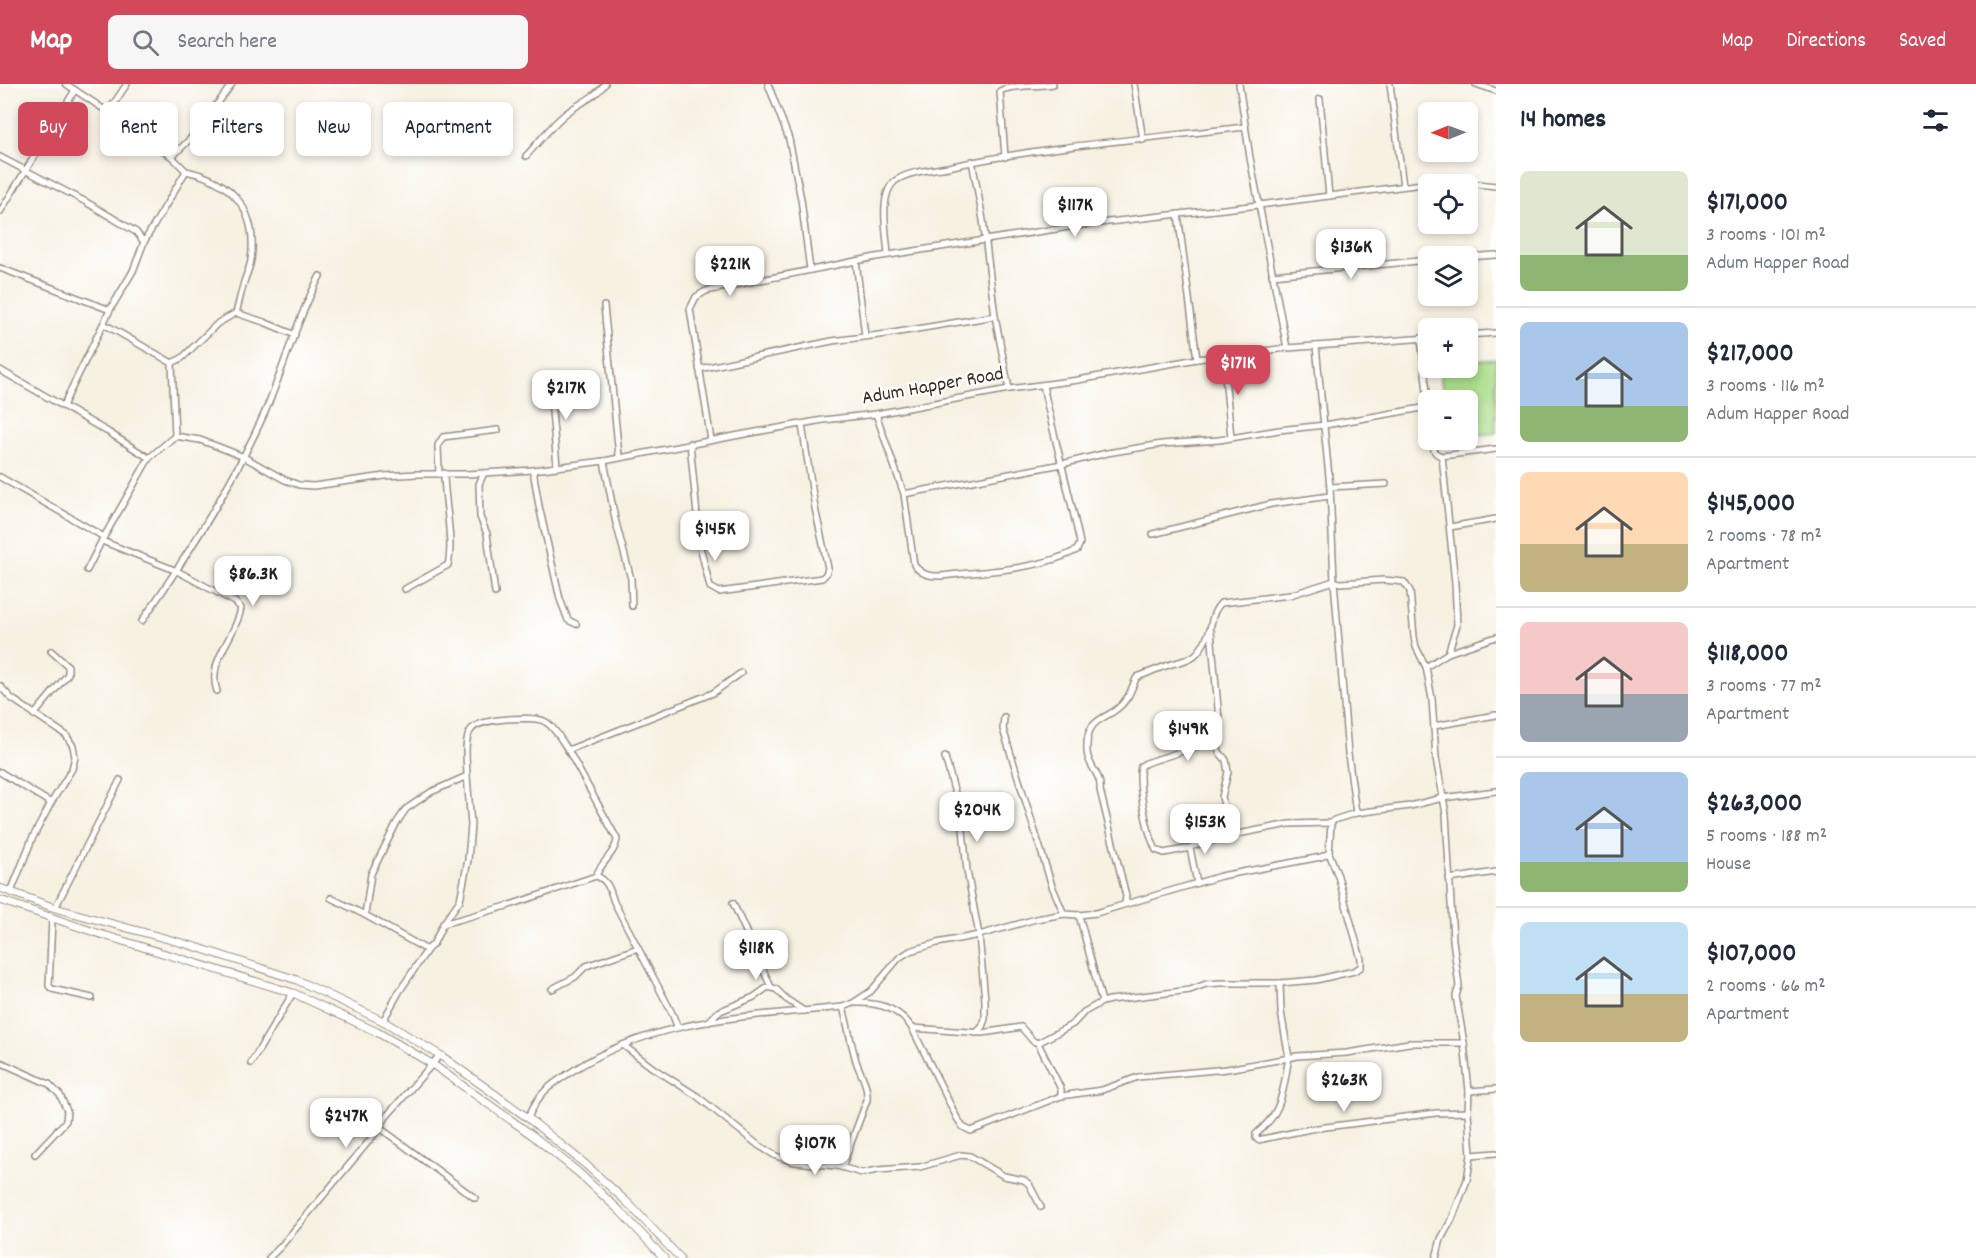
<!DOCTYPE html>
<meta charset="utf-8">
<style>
:root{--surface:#fff;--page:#f6f6f7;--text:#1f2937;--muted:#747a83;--line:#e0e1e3;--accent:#d1495b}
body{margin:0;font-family:Dekko,sans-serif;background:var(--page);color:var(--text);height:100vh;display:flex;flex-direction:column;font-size:22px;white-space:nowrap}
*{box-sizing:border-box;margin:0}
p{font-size:20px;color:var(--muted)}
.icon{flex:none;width:33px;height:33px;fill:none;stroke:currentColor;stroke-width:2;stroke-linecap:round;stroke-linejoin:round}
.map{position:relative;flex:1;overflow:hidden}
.details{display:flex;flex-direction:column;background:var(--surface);width:480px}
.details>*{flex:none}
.guide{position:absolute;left:18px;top:18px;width:570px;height:54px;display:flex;gap:12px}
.needle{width:39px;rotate:269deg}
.controls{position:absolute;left:1418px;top:18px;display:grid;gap:12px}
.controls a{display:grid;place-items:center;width:60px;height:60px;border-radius:9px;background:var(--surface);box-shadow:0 3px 9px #0003;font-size:30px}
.price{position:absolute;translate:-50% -51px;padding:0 14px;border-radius:12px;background:#fff;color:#222;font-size:20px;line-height:39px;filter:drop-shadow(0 2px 3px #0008)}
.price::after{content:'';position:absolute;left:50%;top:36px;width:18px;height:14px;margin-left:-9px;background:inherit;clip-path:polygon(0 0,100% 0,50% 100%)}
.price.selected{background:var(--accent);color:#fff}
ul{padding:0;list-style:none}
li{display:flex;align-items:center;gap:18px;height:150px;padding:0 24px}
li+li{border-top:2px solid var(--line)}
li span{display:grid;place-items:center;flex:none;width:168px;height:120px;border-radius:9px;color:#555}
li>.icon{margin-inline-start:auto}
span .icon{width:72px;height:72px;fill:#fffc;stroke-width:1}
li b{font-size:26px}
h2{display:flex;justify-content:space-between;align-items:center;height:72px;padding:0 24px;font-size:26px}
.tag{padding:0 21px;border-radius:9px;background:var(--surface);box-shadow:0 3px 9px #0003;font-size:21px;line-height:54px}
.tag.selected{background:var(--accent);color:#fff}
header{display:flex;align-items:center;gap:36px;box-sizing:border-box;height:84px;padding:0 30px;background:var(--accent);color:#fff}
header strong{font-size:28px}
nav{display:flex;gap:33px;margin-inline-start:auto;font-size:21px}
.search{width:420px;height:54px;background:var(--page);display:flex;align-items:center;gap:15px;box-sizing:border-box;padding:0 21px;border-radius:9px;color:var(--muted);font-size:22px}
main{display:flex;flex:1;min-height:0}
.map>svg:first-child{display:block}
</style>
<header>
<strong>Map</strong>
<div class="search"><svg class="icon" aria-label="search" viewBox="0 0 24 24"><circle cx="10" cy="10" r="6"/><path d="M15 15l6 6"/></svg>Search here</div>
<nav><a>Map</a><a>Directions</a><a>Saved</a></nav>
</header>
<main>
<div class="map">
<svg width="1496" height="1174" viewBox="0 0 1496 1174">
<rect width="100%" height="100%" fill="#fff"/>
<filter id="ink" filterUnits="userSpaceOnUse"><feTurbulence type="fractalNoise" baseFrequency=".0167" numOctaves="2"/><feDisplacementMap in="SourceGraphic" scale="12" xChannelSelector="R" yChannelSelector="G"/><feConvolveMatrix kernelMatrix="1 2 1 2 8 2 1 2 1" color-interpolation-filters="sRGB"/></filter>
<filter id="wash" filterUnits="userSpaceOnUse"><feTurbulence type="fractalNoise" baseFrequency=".008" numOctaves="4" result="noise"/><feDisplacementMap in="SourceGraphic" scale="24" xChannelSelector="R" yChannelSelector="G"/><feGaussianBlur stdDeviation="1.35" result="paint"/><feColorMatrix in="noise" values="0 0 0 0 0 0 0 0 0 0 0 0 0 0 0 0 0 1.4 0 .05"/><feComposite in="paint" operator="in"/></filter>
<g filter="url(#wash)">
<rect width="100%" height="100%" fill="#f7f1e2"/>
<!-- green -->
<path fill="#aadc8a" stroke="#728354" stroke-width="1.5" d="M1496 275V349L1467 352V316H1443L1440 284H1467V278Z"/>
</g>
<g filter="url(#ink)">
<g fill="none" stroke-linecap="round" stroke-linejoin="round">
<defs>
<g id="minor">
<path d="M66 0 108 28 127 0"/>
<path d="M768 0 789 55 801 115 810 186"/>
<path d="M1134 0 1143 56"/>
<path d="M1239 0 1250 74 1287 264"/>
<path d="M1390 0 1403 102"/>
<path d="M1476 0 1496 7"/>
<path d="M1320 15 1329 112"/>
<path d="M108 28 172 73 186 87 144 158"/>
<path d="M526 72C538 59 550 43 564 31 578 19 594 15 605 0"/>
<path d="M0 73 86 118 136 148 144 158 133 187 110 226 63 322"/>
<path d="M172 73 191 54 203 34 218 19 232 0"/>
<path d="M1005 73 1000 7C1013 0 1037 3 1053 0"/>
<path d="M972 77 983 136 995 232 1009 305"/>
<path d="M186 87C233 97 258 127 251 176 250 184 246 191 244 198 241 208 239 219 236 229L264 238 295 251"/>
<path d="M0 128 75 6"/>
<path d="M1178 130 1197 275"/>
<path d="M888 171C887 151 878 111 895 97 909 87 932 86 948 83 1045 62 1146 55 1245 43"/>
<path d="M1467 173 1496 171"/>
<path d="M856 177 865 252"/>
<path d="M0 184 110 226"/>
<path d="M1272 191 1428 176"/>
<path d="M604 222 619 372"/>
<path d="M104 240 172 279 175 352"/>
<path d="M1467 251 1496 249"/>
<path d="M1421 254 1428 317"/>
<path d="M1316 262 1330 403 1334 497 1348 670 1356 729"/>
<path d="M1223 272 1231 353"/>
<path d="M172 279 182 274 218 239 236 229"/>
<path d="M699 285 832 257 887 250 995 232"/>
<path d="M0 286 108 348 149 374"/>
<path d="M549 294 557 382"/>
<path d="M876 330 904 410 914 481C922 491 929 492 941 492 984 487 1039 486 1077 466L1080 459C1069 406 1054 354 1043 301"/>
<path d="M711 356 690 225 696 213 706 207 876 173 1082 141 1259 121 1438 98H1458L1496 102"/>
<path d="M1433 356C1433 364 1433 370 1442 372L1496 365"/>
<path d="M690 359 700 462 710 503 719 508 822 494 826 490 828 484 815 424 802 341"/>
<path d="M1442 372 1455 499 1457 541 1448 569"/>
<path d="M604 377 615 435 631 495 632 522"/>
<path d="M533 386 539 422 560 515 568 536 576 540"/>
<path d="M484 389 479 400 480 433 487 450 495 509"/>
<path d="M439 390 438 361 443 353 498 346"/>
<path d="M0 393 104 453 149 374 175 352 200 356 219 363 244 373 285 396 299 401 314 402 385 392 416 390H467L533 386 604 377 745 350 823 336 876 330 1009 305 1078 296 1197 275 1287 264 1428 254"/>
<path d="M1330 403 1386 400"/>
<path d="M904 410 1062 380 1107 369 1162 360 1219 356 1279 346 1325 341 1428 323"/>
<path d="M1450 443 1496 435"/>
<path d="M1153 450 1271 420 1330 412"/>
<path d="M102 457 177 487 235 518 241 524C237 552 206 577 217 607"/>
<path d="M87 486 103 454"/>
<path d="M405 505 448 481C454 456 444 417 444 389"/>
<path d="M142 537C188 471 232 402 265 328 284 283 297 235 320 192"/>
<path d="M1211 547 1220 646 1218 663 1219 668 1226 676 1228 688 1222 713 1227 734 1228 752"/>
<path d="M1426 583 1448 569 1496 553"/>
<path d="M0 602 11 614 66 651 73 662 75 673 72 685 51 719 32 755 11 808"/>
<path d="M34 631 68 590V582L51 567"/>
<path d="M1004 633 1003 645 1052 802 1064 830"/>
<path d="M1434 642 1496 631"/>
<path d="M568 666 617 755C616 769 601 778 596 792"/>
<path d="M945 673 962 735 967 787 979 851 985 916V935L982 943 976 949"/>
<path d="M0 688 51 719"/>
<path d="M1190 764 1164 769 1156 766C1147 748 1137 701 1141 682L1146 679 1220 655"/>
<path d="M1449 795 1496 788"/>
<path d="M1197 799 1190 764 1193 762 1228 752 1289 740 1331 739"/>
<path d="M331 814 365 831"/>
<path d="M733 819 771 903"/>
<path d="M1125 820 1126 812 1100 706C1102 690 1087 682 1087 667 1085 628 1111 639 1127 614 1131 608 1133 600 1137 593 1146 590 1154 586 1163 583 1185 574 1195 580 1207 553 1213 541 1210 530 1221 519L1290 511 1334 497 1340 499 1384 496 1404 498 1410 507 1414 553 1416 563 1426 583 1432 615 1436 674 1446 730 1453 856 1459 902 1456 912 1464 959 1469 1007 1468 1028 1471 1071 1467 1096 1452 1135 1441 1155 1436 1174"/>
<path d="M55 824 120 696"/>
<path d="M1079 831 1102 918"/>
<path d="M52 835 49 902 52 905 92 914"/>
<path d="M443 840 507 822 596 792C608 796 610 806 614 818L672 929 677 942"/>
<path d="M427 866 365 831 371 790 396 740 406 725 431 708 467 692C467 679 463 657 471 646 478 634 532 632 544 637 554 642 562 657 568 666L713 609 741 589"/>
<path d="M1280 899 1281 928 1289 974 1297 972 1347 969 1409 959H1464"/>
<path d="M552 905 575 893 586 882 638 864"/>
<path d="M855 919C877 918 899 924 912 944L983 949 1021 943 1033 957 1038 959 1073 940 1084 928 1102 918 1110 916 1190 906 1206 900 1220 899H1280L1316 896 1354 887 1361 883V875L1338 792 1329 769"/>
<path d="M383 937 399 908 427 866 434 859 443 840 460 816 468 776 471 741 467 692"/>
<path d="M708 938 718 928 754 913 768 903 776 905 786 915 804 927"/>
<path d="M912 944 957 1034 963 1043 971 1047 1061 1012V1005L1038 959"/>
<path d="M623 961 653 984 697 1012 758 1061 776 1072 794 1078 837 1082 862 1089 878 1086 920 1083 961 1071 970 1072 1004 1092 1024 1096 1029 1100 1041 1123"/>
<path d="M0 978 49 1000 60 1011 67 1027 66 1037 35 1070"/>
<path d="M251 979 293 909"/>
<path d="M1469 1007 1496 1005"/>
<path d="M1061 1012 1102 1006 1138 993 1227 985 1289 974C1282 1008 1284 1027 1256 1050V1054L1258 1056 1310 1045 1436 1029 1468 1028"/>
<path d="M528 1034C540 1006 550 1002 574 986 657 933 749 933 843 923L853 919 871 907 899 874 910 867 937 859 979 851 1036 835 1064 830 1079 831 1096 829 1221 792 1321 773 1329 769 1331 739 1334 736 1356 729 1410 722 1442 714 1496 707"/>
<path d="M380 1044 475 1114"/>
<path d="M1471 1071 1496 1069"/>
<path d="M842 1083 867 1016C868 1001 862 993 857 980 851 961 848 942 843 923"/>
<path d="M269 1174 281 1162 380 1044 386 1033 440 971"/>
</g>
<g id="tertiary">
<path d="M0 804 55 824 193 862 297 896 383 937 440 971 528 1034 585 1080 628 1119 680 1174"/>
<path d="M0 816 97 849 293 909 377 948 432 980 532 1051 579 1089 621 1128 664 1174"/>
</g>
</defs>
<!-- minor casing -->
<use href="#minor" stroke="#998e80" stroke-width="8"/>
<!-- tertiary casing -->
<use href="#tertiary" stroke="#998e80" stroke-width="9"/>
<!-- minor -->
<use href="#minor" stroke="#fff" stroke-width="5"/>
<!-- tertiary -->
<use href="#tertiary" stroke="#fff" stroke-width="7"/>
</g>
</g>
<g text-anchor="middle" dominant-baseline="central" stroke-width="4.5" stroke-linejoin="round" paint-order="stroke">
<!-- street labels -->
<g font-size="20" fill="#3b2a1e" stroke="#fff">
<text transform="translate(933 303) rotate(-10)">Adum Happer Road</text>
</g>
</g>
</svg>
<div class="controls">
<a><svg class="needle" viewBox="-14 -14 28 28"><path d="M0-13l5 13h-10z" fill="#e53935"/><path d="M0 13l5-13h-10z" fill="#747a83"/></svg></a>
<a><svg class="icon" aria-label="locate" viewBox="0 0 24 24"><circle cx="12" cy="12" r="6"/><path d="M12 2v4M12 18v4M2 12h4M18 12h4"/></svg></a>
<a><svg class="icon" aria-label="layers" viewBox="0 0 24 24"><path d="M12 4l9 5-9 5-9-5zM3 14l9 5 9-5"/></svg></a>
<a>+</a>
<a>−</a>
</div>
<b class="price" style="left:1075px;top:154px">$117K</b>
<b class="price" style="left:1351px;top:196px">$136K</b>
<b class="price" style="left:730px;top:213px">$221K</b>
<b class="price selected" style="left:1238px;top:312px">$171K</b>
<b class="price" style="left:566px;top:337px">$217K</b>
<b class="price" style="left:715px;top:478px">$145K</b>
<b class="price" style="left:253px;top:523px">$86.3K</b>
<b class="price" style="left:1188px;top:678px">$149K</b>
<b class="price" style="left:977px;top:759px">$204K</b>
<b class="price" style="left:1205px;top:771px">$153K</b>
<b class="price" style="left:756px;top:897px">$118K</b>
<b class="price" style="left:1344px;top:1029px">$263K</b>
<b class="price" style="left:346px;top:1065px">$247K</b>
<b class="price" style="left:815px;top:1092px">$107K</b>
<div class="guide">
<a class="tag selected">Buy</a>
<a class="tag">Rent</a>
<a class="tag">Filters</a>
<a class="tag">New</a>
<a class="tag">Apartment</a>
</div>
</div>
<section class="details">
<h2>14 homes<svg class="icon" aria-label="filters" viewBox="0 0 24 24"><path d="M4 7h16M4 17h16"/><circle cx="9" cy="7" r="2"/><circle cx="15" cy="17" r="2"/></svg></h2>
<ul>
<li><span style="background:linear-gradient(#dfe7d0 70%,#8fb573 0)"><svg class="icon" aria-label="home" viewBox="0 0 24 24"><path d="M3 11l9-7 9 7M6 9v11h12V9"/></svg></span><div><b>$171,000</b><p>3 rooms · 101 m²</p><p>Adum Happer Road</p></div></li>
<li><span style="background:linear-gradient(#a9c7e8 70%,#8fb573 0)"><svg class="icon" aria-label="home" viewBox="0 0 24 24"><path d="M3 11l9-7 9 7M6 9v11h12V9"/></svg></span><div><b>$217,000</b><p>3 rooms · 116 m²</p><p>Adum Happer Road</p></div></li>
<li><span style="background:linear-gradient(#ffd9b3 60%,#c2b280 0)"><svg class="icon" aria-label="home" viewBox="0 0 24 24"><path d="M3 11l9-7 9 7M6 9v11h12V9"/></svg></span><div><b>$145,000</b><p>2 rooms · 78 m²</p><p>Apartment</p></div></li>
<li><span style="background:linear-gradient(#f6c9c9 60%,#9aa5b1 0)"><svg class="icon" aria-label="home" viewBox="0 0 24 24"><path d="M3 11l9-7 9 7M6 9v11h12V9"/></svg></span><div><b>$118,000</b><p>3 rooms · 77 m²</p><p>Apartment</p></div></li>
<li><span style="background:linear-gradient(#a9c7e8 75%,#8fb573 0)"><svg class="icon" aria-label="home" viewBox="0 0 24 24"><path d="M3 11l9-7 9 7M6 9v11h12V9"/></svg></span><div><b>$263,000</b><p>5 rooms · 188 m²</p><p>House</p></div></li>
<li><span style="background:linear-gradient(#bfe0f5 60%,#c2b280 0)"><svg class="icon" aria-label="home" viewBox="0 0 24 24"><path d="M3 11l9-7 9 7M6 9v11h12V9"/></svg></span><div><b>$107,000</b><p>2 rooms · 66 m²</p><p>Apartment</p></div></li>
</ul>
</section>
</main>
